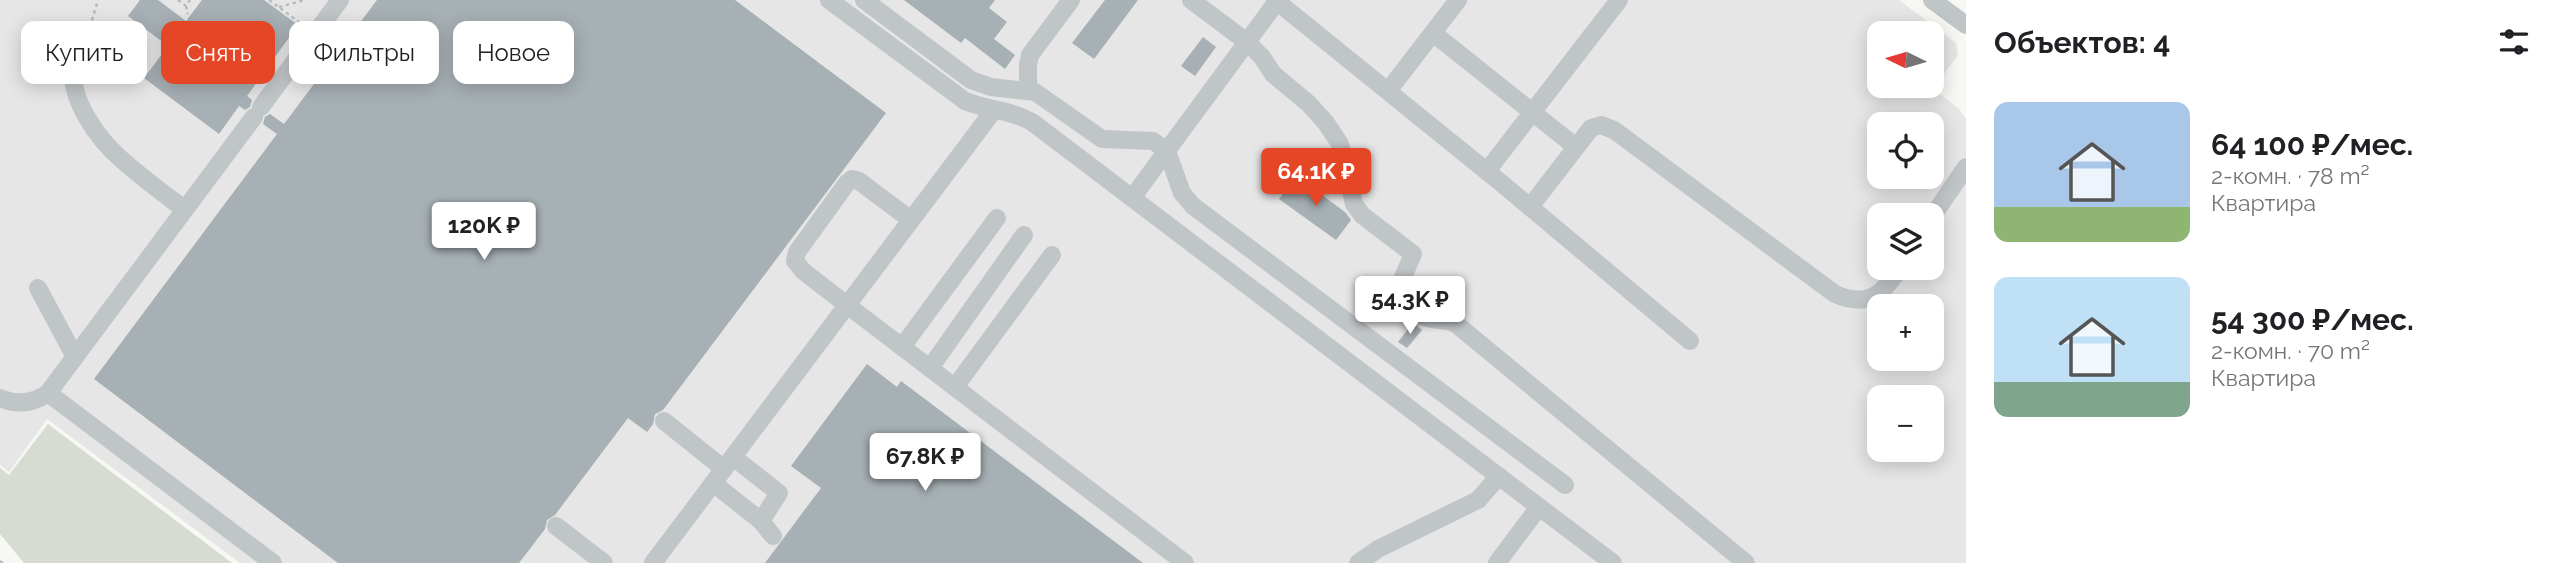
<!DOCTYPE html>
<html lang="ru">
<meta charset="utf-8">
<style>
:root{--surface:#fff;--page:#f2f2f2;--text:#202124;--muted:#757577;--accent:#e54626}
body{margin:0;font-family:Raleway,sans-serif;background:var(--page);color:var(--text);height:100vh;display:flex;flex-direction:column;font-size:26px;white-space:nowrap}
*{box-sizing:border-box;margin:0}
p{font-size:23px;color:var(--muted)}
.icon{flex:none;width:38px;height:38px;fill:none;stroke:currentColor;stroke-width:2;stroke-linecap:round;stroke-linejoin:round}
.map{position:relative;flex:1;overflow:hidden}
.drawer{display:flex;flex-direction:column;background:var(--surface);width:595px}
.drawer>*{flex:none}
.top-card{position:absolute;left:21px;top:21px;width:665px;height:63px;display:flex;gap:14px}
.needle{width:46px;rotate:275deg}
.buttons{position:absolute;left:1867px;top:21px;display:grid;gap:14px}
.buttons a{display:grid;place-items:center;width:77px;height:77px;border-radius:14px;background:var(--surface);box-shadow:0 4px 18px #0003;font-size:35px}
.price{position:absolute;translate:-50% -60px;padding:0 16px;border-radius:7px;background:#fff;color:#222;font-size:23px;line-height:46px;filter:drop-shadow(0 2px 4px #0008)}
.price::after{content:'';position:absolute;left:50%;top:42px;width:21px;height:16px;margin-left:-10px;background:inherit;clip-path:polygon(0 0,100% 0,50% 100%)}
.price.on{background:var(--accent);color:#fff}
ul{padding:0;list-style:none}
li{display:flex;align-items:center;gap:21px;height:175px;padding:0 28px}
li span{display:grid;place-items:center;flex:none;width:196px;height:140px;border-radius:14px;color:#555}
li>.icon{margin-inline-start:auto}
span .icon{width:84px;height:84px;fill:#fffc;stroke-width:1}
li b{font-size:30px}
h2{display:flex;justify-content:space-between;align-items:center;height:84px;padding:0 28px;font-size:30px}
.pill{padding:0 24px;border-radius:14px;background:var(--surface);box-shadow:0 4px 18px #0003;font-size:24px;line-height:63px}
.pill.on{background:var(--accent);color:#fff}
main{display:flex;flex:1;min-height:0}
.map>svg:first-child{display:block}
</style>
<main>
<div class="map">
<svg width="1966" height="563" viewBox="0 0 1966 563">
<rect width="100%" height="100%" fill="#f7f7f4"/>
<!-- built -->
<path fill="#e5e6e5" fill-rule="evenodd" d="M0 0H1899L1956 43 1958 55 1933 89 1958 108 1966 119V563H240L47 419 9 472 0 465ZM1880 33H1932V86H1880ZM1880 124H1932V177H1880ZM1880 215H1932V268H1880ZM1880 306H1932V359H1880ZM1880 397H1932V450H1880Z"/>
<!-- green -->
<path fill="#d7dcd3" d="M48 424 232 563H24L0 534V468L9 475Z"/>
<!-- building -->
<g fill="#a7b0b5">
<path d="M140 0H158L186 21 202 0H264L298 25 247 96 252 100 250 107 245 110 239 106 219 134 144 78 168 46 128 16Z"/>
<path d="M377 0H735L886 113 663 410 655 414 653 424 647 432 628 418 555 515 547 520 545 529 519 563H338L94 379 277 134 263 124 265 117 270 114 284 124Z"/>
<path d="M904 0H995L989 8 1007 22 994 39 1015 55 1005 69 965 38 961 43Z"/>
<path d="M1105 0H1138L1094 59 1072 43Z"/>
<path d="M1203 37 1216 47 1195 76 1181 66Z"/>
<path d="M1296 176 1345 212 1351 220 1336 240 1279 199Z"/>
<path d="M1413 323 1422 330 1407 348 1398 342Z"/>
<path d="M867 364 897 387 901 381 1143 563H765L821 488 791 466Z"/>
</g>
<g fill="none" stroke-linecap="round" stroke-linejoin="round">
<!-- path -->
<g stroke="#b8bcbf" stroke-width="2.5" stroke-dasharray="3.5 3.5" stroke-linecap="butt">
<path d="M178 0 186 6 190 0"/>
<path d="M269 0 303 25"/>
<path d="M186 6 188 14"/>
<path d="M279 7 305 0"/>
<path d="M90 27 98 0"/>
<path d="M0 561 3 563"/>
</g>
<!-- minor -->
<g stroke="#c0c5c8" stroke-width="18">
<path d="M829 0 965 101C988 110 1011 110 1032 122L1613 563"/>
<path d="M864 0 971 80 991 87 1035 92 1102 139 1153 141 1167 151 1182 193 1193 206 1565 485"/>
<path d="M1191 0 1247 42 1262 57 1273 74 1309 104 1326 123 1340 144 1354 204 1362 215 1413 254 1398 289C1399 299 1417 314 1427 318 1435 321 1445 318 1456 324L1746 563"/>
<path d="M1275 0 1500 182 1690 341"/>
<path d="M1932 0 1966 25"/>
<path d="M1433 33 1576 147"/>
<path d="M138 60 115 43 92 41C84 48 76 54 74 66 68 98 98 139 121 159 141 177 163 193 184 209"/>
<path d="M1028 90V65L1030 55 1071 0"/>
<path d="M1388 91 1458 0"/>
<path d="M261 107 340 0"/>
<path d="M254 117 48 393 273 563"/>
<path d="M1487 171 1619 0"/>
<path d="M1132 198 1278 0"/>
<path d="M1530 207 1591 128 1601 125 1614 130 1835 294C1868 308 1882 295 1900 268"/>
<path d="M1932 217 1966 167"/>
<path d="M911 220 859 181 852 179 847 183 797 252 795 261 803 271 847 305 1185 563"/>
<path d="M38 288 75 357"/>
<path d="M902 347 997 218"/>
<path d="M930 368 1024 235"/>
<path d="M955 387 1052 255"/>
<path d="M0 398C17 405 33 404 48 393"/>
<path d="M664 421 724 469"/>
<path d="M713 483 761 521 779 493 733 457"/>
<path d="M761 521 773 536"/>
<path d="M556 526 604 563"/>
<path d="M653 563 994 110"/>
<path d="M1358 563 1378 549 1478 500 1499 476"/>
<path d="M1497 563 1539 507"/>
</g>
</g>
</svg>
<div class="buttons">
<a><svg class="needle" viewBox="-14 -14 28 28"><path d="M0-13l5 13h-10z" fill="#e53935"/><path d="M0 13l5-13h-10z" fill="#757577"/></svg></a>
<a><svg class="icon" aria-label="locate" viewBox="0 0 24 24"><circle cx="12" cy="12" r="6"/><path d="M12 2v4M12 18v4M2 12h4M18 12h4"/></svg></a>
<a><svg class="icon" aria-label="layers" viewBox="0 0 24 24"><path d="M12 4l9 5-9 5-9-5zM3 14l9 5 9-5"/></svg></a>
<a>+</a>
<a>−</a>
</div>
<b class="price on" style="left:1316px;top:208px">64.1K ₽</b>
<b class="price" style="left:484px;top:262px">120K ₽</b>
<b class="price" style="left:1410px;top:336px">54.3K ₽</b>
<b class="price" style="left:925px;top:493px">67.8K ₽</b>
<div class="top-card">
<a class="pill">Купить</a>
<a class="pill on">Снять</a>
<a class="pill">Фильтры</a>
<a class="pill">Новое</a>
</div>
</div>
<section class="drawer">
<h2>Объектов: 4<svg class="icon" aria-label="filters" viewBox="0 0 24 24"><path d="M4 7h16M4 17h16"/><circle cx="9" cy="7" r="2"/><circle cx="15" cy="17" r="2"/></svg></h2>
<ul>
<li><span style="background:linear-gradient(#a9c7e8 75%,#8fb573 0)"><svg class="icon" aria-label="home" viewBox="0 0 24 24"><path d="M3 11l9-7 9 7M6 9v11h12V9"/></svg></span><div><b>64 100 ₽/мес.</b><p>2-комн. · 78 m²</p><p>Квартира</p></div></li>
<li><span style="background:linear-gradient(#bfe0f5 75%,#7fa58c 0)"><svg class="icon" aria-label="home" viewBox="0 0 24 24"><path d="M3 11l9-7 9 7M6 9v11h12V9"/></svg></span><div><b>54 300 ₽/мес.</b><p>2-комн. · 70 m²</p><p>Квартира</p></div></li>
</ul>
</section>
</main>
